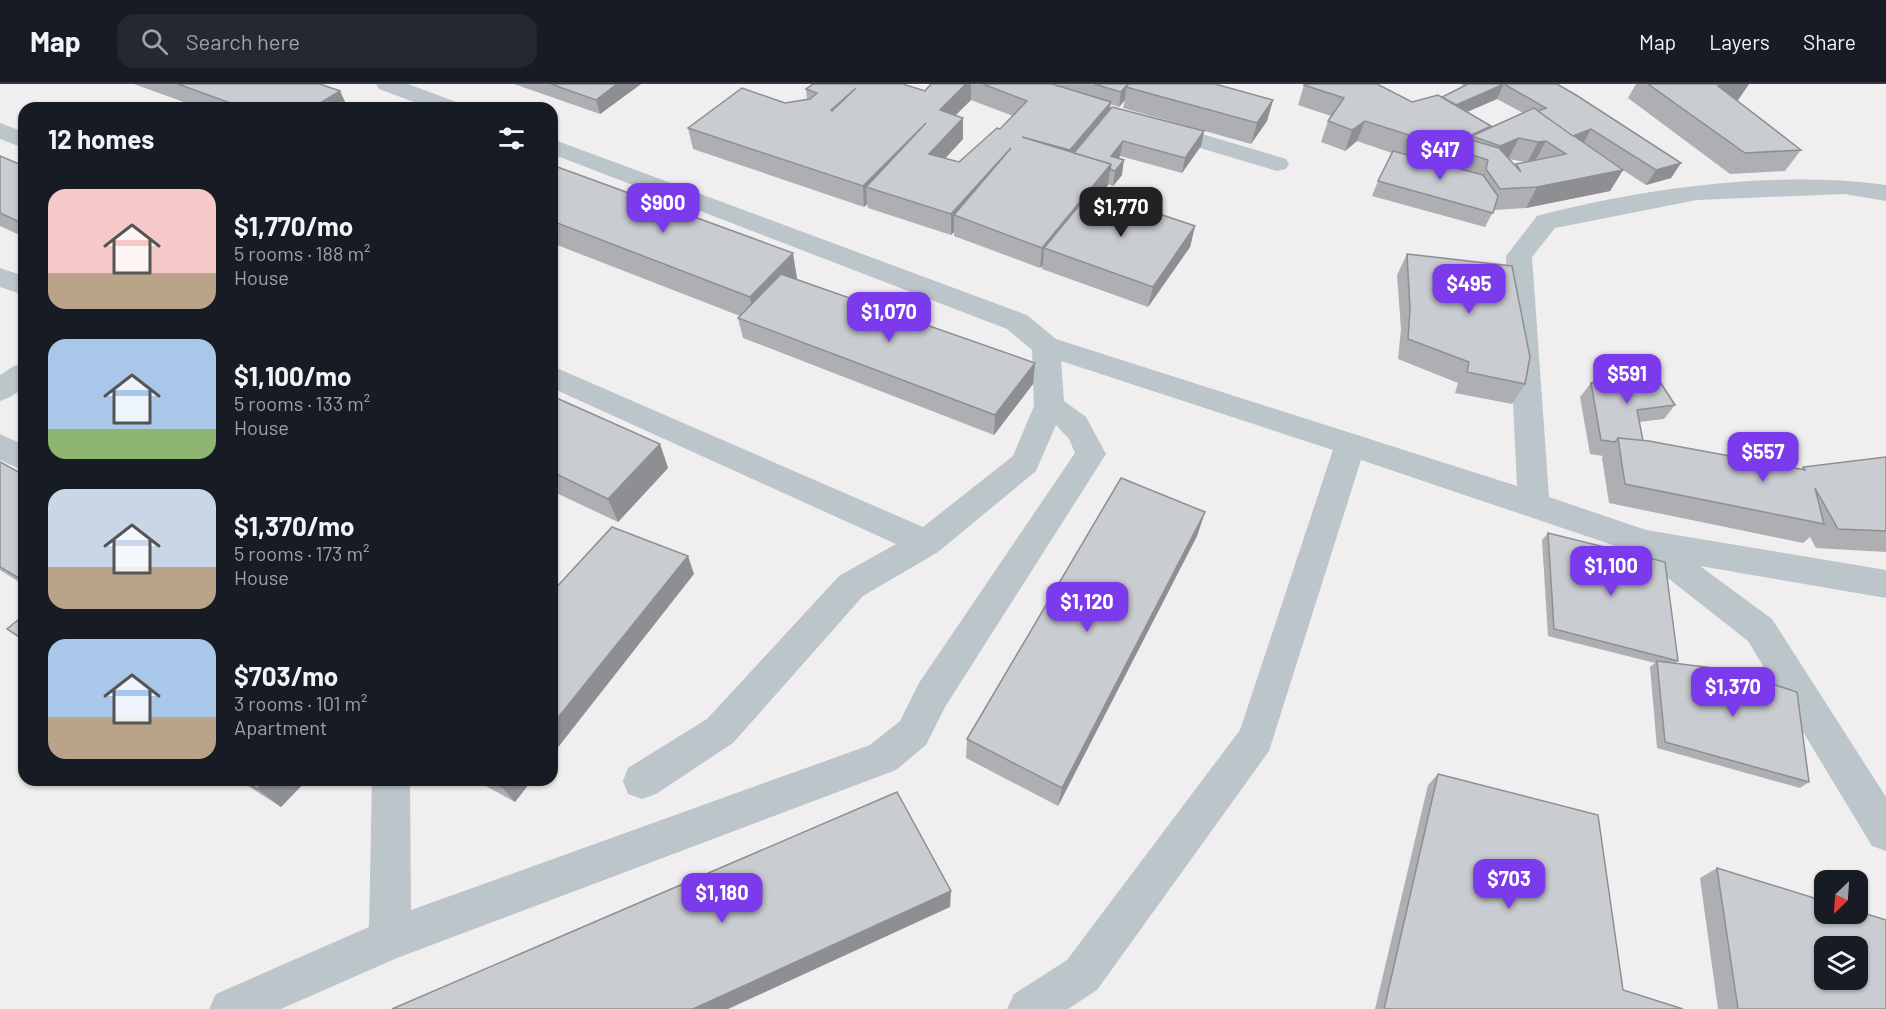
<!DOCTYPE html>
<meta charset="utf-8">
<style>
:root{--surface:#171b24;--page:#242831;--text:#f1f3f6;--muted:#9ea1a6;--line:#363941;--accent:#7c3aed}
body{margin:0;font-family:Barlow,sans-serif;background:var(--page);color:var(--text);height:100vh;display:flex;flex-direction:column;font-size:22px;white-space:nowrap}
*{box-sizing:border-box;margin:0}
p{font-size:20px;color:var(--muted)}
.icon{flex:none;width:33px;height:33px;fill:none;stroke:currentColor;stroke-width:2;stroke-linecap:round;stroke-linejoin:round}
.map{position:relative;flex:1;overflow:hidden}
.details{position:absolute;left:18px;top:18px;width:540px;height:684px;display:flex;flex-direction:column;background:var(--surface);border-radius:18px;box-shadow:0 2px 4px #0004}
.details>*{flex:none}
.needle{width:39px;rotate:205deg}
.buttons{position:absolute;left:1814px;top:786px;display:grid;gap:12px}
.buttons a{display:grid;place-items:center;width:54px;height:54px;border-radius:12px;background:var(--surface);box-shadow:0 2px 4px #0004;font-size:30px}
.price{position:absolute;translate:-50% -51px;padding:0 14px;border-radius:12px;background:var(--accent);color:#fff;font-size:20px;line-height:39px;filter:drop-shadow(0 2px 3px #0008)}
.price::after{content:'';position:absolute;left:50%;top:36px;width:18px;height:14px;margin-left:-9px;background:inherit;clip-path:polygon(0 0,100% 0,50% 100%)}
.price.selected{background:#222;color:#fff}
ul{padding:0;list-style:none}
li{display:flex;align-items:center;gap:18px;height:150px;padding:0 30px}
li span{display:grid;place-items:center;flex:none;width:168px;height:120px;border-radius:18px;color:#555}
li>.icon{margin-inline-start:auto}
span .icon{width:72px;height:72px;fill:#fffc;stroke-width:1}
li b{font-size:26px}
h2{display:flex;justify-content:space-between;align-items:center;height:72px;padding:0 30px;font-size:26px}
header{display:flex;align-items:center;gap:36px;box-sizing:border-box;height:84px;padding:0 30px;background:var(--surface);border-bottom:2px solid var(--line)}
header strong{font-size:28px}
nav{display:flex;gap:33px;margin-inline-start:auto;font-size:21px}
.search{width:420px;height:54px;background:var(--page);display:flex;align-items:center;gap:15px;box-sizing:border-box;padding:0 21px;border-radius:18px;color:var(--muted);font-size:22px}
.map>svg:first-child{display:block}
</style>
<header>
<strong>Map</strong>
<div class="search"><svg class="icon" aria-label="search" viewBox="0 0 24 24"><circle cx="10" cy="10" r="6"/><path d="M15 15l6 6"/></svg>Search here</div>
<nav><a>Map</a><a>Layers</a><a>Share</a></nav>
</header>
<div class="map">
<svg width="1886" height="925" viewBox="0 0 1886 925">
<rect width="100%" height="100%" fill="#f0eeee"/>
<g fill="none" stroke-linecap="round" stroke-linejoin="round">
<!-- minor -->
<g fill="#bbc5ca" fill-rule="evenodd">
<path d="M376 0H408L459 19 462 24H430L379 5Z"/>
<path d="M1158 37 1286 75 1289 80 1286 85 1277 87 1150 49 1146 44 1150 39Z"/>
<path d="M0 39 24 48V64L0 55Z"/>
<path d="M552 55 1027 231 1056 255 1517 402 1506 172 1537 132C1645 104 1775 86 1886 101V117L1844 110 1697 116 1555 144 1532 173 1549 413 1646 446 1886 486V514L1700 482 1772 535 1886 713V767L1872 762 1748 557 1636 469 1361 376 1269 667 1097 906 1068 925H1007L1014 910 1067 876 1240 646 1333 366 1061 277 1064 317 1086 333 1106 370 945 623 926 661 896 686 397 874 281 925H209L216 910 369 843 372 696H410L411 826 870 661 900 637 919 599 1075 369 1069 355 1056 341 1036 387 938 468 863 512 733 659 656 710 642 715 628 710 623 697 628 684 707 635 839 492 896 460 552 304V282L923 443 1013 372 1034 322 1032 266 1007 245 552 70Z"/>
<path d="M0 184 24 192V211L0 203Z"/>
<path d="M24 279V304L10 313 0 317V291L14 282Z"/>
<path d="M0 350 24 361V387L0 376Z"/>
</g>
</g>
<!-- wall -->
<g fill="#adafb3" fill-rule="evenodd">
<path d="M134 0H320L348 24H200Z"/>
<path d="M514 0H641L600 30Z"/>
<path d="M931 0H1215L1273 16 1267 37 1251 60 1123 24 1125 16 1119 23 1110 20V27L1204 47 1201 62 1182 89 1120 72 1119 74 1122 91 1113 102 1108 100 1100 111 1195 142 1190 163 1148 223 1042 185V181L1040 184 954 152V148L951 151 868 124 867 120 864 123 693 65 688 44 785 19 807 15 806 5 925 7ZM971 16 1013 32 1000 45 959 78 945 74 963 55V34L955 31Z"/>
<path d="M1460 0H1557L1681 79 1671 94 1646 101 1623 86 1610 107 1526 124 1494 126 1485 143 1372 112 1378 97 1392 69 1357 57 1345 67 1321 58 1328 37 1331 32 1298 21 1304 1 1412 18 1442 13 1464 2ZM1497 15 1523 29 1490 44 1491 42 1467 28ZM1509 75 1525 78 1516 80 1515 81Z"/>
<path d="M1636 0H1749L1738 16H1736L1801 66 1785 87 1730 90 1628 14Z"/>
<path d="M0 72 24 82V153L0 142Z"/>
<path d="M552 81 797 194 796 195 1035 279 1033 300 994 351 743 254 738 234 740 232 552 159Z"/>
<path d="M1407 170 1525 300 1512 320 1455 309 1458 299 1398 275 1401 245 1397 191Z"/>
<path d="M1591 299 1675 321 1664 335 1639 338 1643 357 1801 385 1803 383 1886 373V468L1816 464 1810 453 1803 459 1609 419 1602 374 1603 372 1590 370 1580 313Z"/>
<path d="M552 312 660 360 668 384 618 438 552 407Z"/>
<path d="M0 378 24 391V501L0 486Z"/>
<path d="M1205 428 1197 452 1058 722 966 674 967 655Z"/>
<path d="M1548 449 1678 577 1675 579 1809 698 1800 704 1657 664 1650 583 1655 579 1548 552 1542 456Z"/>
<path d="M1438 690 1623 906 1683 925H1375L1428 701Z"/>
<path d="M239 696H307L281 723Z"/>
<path d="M475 696H532L515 718Z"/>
<path d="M1717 784 1886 925H1718L1700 794Z"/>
</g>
<!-- shaded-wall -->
<g fill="#8d8f92">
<path d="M617 0H641L600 30 596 16Z"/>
<path d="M966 0H971V16L940 47V26Z"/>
<path d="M1128 0H1138L1126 3 1125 16 1119 23 1121 8Z"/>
<path d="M1504 0 1497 15 1446 37 1453 23Z"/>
<path d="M1728 0H1749L1738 16 1704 23 1718 2Z"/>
<path d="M340 7 348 24H312Z"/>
<path d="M1273 16 1267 37 1251 60 1257 39Z"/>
<path d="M1111 18 1108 38 1067 87 1070 66Z"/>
<path d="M963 34V55L930 91 929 70Z"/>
<path d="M1365 37 1357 57 1345 67 1352 46Z"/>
<path d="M926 39 866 103 867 120 864 123 863 102Z"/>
<path d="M1491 42 1484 56 1472 52 1465 69 1469 52Z"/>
<path d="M1591 45 1583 60 1566 55Z"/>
<path d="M1204 47 1201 62 1182 89 1185 74Z"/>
<path d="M1519 54 1508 75 1490 83 1500 62Z"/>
<path d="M1123 57 1120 72 1110 85 1108 101 1054 167 1044 164 1043 181 1040 184 1042 164 1111 72Z"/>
<path d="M1546 57 1535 77 1527 79 1538 58Z"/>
<path d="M1011 64 954 131V148L951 151V130Z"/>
<path d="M1124 76 1122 91 1113 102 1115 87Z"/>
<path d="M1681 79 1671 94 1646 101 1656 86Z"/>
<path d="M1623 86 1610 107 1526 124 1537 103Z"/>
<path d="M1195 142 1190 163 1148 223 1153 203Z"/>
<path d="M793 169 797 194 755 238 750 213Z"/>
<path d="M1035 279 1033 300 994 351 995 331Z"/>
<path d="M660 360 668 384 618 438 608 415Z"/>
<path d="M1205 428 1197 452 1058 722 1062 704Z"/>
<path d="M688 472 694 490 552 671V641Z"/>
<path d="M266 696H307L281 723 257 705Z"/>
<path d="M508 696H532L515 718 502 703Z"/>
<path d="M951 807 950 823 728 925H693Z"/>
</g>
<!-- building -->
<g fill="#c9ccd0" stroke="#8d8f92" stroke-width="1.5" fill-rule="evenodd">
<path d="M178 0H320L340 7 312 24H244Z"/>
<path d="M551 0H617L596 16Z"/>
<path d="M813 0H903L925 7 931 0H966L940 26 963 34 929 70 959 78 997 44 1000 45 1027 17 983 0H1052L1111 18 1070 66 1022 53 1111 80 1042 164 954 131 1011 64 951 130 866 103 926 39 863 102 688 44 742 4 785 19 810 15 817 9 806 5ZM856 4 832 27 831 26Z"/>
<path d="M1094 0H1128L1121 8Z"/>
<path d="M1129 0H1215L1273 16 1257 39 1126 3Z"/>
<path d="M1306 0H1377L1412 18 1438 11 1491 42 1469 52 1471 56 1499 64 1521 88 1516 80 1566 70 1546 57 1538 58 1519 54 1500 62 1472 52 1534 24 1623 86 1537 103 1500 105 1486 85 1488 76 1365 37 1352 46 1328 37 1344 14 1304 1Z"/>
<path d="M1468 0H1557L1576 11 1681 79 1656 86 1591 45 1573 52 1538 27 1546 24 1504 0 1456 21 1442 13Z"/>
<path d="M1648 0H1728L1718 2 1801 66 1745 69Z"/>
<path d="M1112 23 1204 47 1185 74 1123 57 1111 72 1124 76 1115 87 1110 85 1111 80 1074 69Z"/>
<path d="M1393 67 1483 91 1498 112 1493 129 1378 97Z"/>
<path d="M0 72 24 82V140L0 129Z"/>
<path d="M552 81 793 169 750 213 552 137Z"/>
<path d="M1091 107 1195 142 1153 203 1044 164Z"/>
<path d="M1407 170 1512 182 1530 273 1525 300 1467 288 1469 278 1408 255 1410 225Z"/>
<path d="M781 190 1035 279 995 331 738 234Z"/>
<path d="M1655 290 1675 321 1637 326 1643 357 1618 354 1615 358 1601 356 1591 299Z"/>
<path d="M552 312 660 360 608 415 552 388Z"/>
<path d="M1618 354 1649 357 1805 386 1803 383 1886 373V447L1838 445 1815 404 1824 440 1625 400Z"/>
<path d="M0 378 24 391V497L0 483Z"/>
<path d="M1121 394 1205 428 1062 704 967 655Z"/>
<path d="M612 443 688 472 552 641V508Z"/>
<path d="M1548 449 1665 478 1678 577 1554 545Z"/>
<path d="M24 531V556L7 545Z"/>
<path d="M1657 577 1729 586 1797 608 1809 698 1665 658Z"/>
<path d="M1438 690 1598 731 1623 906 1683 925H1384Z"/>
<path d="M242 696H266L257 705Z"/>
<path d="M489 696H508L502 703Z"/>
<path d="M897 708 951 807 693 925H392Z"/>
<path d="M1717 784 1824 817V830H1857V827L1886 836V925H1738ZM1824 862H1857V896H1824Z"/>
</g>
</svg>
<div class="buttons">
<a><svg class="needle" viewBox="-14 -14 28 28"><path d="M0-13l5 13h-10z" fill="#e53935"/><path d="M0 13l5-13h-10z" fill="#9ea1a6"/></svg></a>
<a><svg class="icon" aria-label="layers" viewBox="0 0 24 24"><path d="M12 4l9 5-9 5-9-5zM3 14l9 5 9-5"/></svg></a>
</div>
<b class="price" style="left:1440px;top:97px">$417</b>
<b class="price" style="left:663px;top:150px">$900</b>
<b class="price selected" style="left:1121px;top:154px">$1,770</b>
<b class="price" style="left:1469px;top:231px">$495</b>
<b class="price" style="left:889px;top:259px">$1,070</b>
<b class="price" style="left:1627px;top:321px">$591</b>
<b class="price" style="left:1763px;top:399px">$557</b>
<b class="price" style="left:1611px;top:513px">$1,100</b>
<b class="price" style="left:1087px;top:549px">$1,120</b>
<b class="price" style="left:1733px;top:634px">$1,370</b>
<b class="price" style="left:1509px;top:826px">$703</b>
<b class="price" style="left:722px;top:840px">$1,180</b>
<section class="details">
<h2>12 homes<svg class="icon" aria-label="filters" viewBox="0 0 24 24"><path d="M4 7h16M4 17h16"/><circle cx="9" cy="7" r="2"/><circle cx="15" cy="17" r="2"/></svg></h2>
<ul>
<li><span style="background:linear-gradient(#f6c9c9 70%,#b9a48a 0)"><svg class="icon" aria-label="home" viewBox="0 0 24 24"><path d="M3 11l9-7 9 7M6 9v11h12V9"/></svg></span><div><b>$1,770/mo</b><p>5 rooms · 188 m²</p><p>House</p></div></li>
<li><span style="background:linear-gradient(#a9c7e8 75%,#8fb573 0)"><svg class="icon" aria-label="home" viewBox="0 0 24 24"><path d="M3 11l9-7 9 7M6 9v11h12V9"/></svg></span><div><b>$1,100/mo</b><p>5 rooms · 133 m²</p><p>House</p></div></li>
<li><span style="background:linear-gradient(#c9d6e8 65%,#b9a48a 0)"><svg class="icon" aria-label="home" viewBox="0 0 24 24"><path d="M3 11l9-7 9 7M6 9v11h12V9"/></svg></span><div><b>$1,370/mo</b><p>5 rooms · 173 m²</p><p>House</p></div></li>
<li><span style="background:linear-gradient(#a9c7e8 65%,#b9a48a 0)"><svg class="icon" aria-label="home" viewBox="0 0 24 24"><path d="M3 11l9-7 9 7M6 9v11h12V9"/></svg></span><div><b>$703/mo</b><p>3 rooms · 101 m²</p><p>Apartment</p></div></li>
</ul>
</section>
</div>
